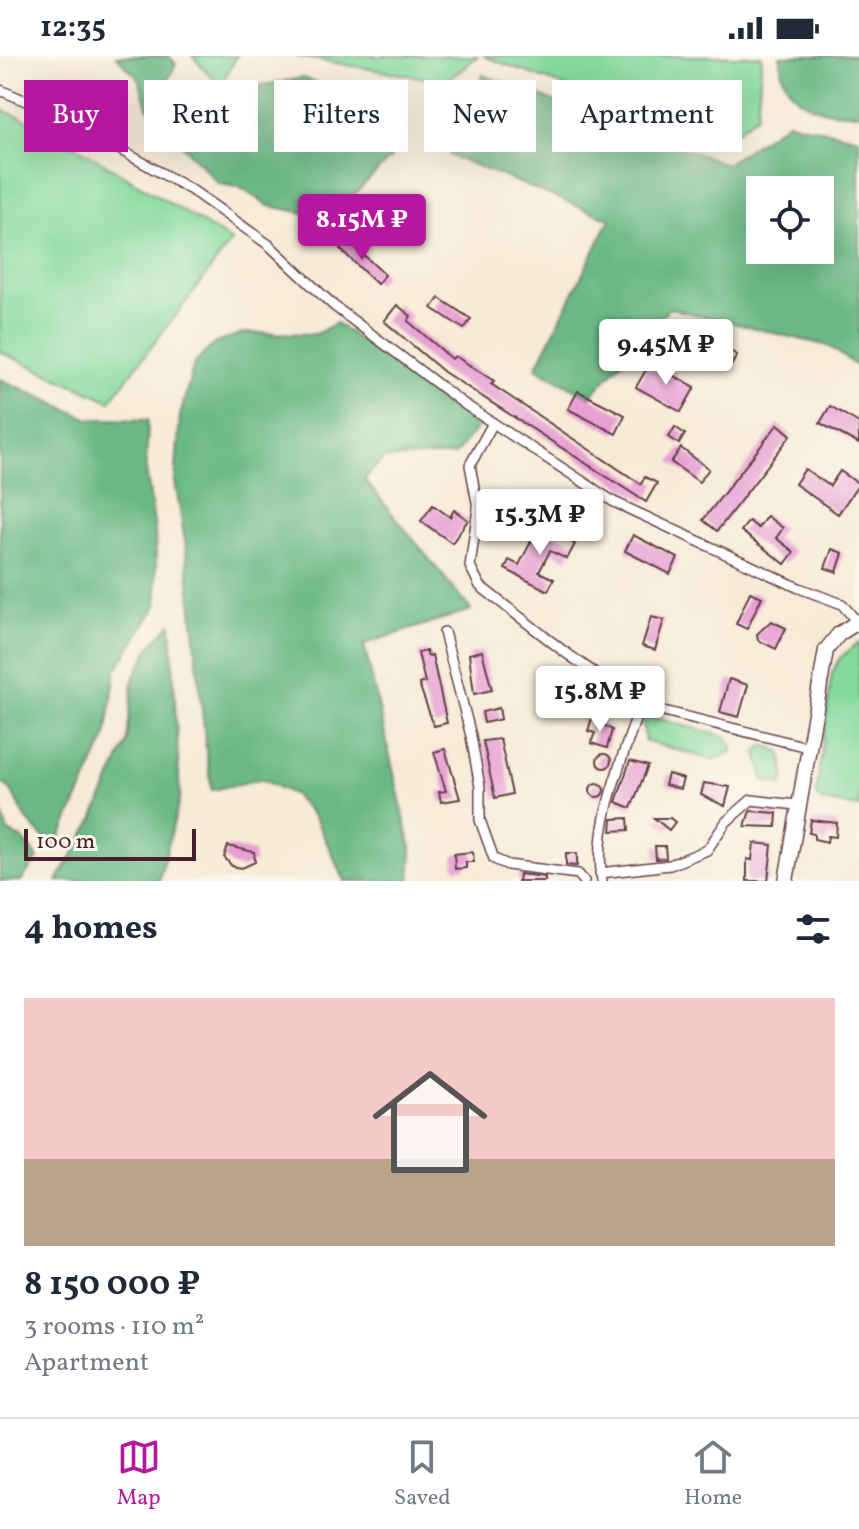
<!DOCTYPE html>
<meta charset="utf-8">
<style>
:root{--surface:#fff;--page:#f2f2f3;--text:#1f2937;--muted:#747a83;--line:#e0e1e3;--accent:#b5179e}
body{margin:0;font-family:Vollkorn,serif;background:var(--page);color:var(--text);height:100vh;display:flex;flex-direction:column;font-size:30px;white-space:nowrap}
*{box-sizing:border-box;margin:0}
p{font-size:26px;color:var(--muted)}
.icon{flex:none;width:44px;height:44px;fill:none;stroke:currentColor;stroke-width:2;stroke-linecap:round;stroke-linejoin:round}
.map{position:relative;height:825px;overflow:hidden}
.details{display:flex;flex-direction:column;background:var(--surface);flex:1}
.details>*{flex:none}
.top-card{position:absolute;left:24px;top:24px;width:812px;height:72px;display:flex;gap:16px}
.tools{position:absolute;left:746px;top:120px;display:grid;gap:16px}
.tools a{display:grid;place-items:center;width:88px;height:88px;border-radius:0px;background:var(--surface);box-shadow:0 8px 32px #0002;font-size:40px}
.scale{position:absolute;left:24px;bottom:20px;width:172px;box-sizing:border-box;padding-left:8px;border:4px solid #4a1f2b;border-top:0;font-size:22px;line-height:28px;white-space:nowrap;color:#4a1f2b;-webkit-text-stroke:6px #fbf7ec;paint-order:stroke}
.price{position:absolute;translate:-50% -68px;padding:0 18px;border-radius:8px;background:#fff;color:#222;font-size:26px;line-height:52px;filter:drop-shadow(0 2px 4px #0008)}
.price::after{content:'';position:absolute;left:50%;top:48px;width:24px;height:18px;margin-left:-12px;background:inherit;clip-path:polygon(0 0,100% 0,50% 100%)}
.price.current{background:var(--accent);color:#fff}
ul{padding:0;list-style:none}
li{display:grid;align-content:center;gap:16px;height:424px;padding:0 24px}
li span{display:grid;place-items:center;height:248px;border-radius:0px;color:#555}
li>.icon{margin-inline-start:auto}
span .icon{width:144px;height:144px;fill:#fffc;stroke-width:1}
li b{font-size:34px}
h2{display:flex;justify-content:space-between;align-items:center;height:96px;padding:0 24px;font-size:34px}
.tag{padding:0 28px;border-radius:0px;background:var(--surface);box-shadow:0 8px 32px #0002;font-size:28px;line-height:72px}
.tag.current{background:var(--accent);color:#fff}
.status{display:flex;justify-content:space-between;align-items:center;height:56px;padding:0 40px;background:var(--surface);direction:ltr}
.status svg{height:22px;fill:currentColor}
.menu{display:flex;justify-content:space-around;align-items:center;height:112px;border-top:2px solid var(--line);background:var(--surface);font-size:22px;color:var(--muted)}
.menu a{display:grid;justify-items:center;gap:4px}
.menu .current{color:var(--accent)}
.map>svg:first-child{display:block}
</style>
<div class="status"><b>12:35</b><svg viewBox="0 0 49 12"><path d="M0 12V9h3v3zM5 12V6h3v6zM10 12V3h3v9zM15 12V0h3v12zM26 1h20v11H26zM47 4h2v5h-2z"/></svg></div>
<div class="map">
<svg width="859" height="825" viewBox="0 0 859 825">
<rect width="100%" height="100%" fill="#fbf7ec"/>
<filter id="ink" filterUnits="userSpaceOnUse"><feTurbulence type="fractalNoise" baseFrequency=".0125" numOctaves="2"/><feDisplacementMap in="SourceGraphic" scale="16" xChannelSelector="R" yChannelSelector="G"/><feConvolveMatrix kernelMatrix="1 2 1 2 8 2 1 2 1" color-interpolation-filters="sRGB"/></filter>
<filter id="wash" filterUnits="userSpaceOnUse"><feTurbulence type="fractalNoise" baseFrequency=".006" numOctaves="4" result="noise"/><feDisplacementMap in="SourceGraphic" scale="32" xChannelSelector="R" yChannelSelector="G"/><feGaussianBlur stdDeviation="1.8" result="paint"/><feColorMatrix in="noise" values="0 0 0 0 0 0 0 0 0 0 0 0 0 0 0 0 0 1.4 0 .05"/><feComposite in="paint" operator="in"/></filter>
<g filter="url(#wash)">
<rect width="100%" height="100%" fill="#f6ebd6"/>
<!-- green -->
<g fill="#84d99c" stroke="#677c64" stroke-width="2">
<path d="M192 0H237L220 30Z"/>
<path d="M295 0H478L446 26Z"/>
<path d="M483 0H762L757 59 720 88Z"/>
<path d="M0 53 44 71 232 185 110 345 0 296Z"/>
<path d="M859 586V751L821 745 816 738 832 617 839 603Z"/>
<path d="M651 661 727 681 733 691 731 697 713 704 645 685 643 666Z"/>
<path d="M763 689 781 695 785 720 781 729 764 725 757 696Z"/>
</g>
<!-- forest -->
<g fill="#6bb984" stroke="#5a6c58" stroke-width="2" fill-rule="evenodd">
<path d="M116 0H169L176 8 168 24 213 61 245 32 303 22 358 39 391 101 331 162 269 150 239 131 219 128 147 51 139 23Z"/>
<path d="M780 0H859V57C820 59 780 47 780 0Z"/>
<path d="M483 19 726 108 788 66 859 82V312L829 290 669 252 590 341 536 312 610 163 449 99ZM760 134H820V194H760Z"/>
<path d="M336 267 478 370 455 399 384 403 364 423 471 554 364 588 412 796 410 825H345L315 762 293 738 261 723 212 734 207 703 185 485 175 426 180 360 194 307 215 287 243 277 316 278Z"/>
<path d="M0 323 89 363 148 364 146 413 155 475 157 549 116 614 106 681 55 793 27 764 10 733 0 725Z"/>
<path d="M171 568 180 741 159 825H57L92 766 127 686 133 623 151 589Z"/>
<path d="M0 751 8 776 23 783 38 802 21 825H0Z"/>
</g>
<g id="blocks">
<!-- building -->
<g fill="#e79fd4">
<path d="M348 184 385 219 377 228 340 193Z"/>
<path d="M439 242 471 263 464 273 432 252Z"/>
<path d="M397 249 411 260 408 265 452 303 455 300 494 325 491 328 641 428 645 421 657 427 646 446 444 316 384 265Z"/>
<path d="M686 270 737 299 730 312 679 282Z"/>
<path d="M650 307 695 331 681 356 636 331Z"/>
<path d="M578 335 625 359 616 378 568 353Z"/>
<path d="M830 350 859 367V388L820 367Z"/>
<path d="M778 368 791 379 717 475 703 464Z"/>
<path d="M675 371 685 378 679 388 669 381Z"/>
<path d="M681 392 709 413 699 426 671 406Z"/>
<path d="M805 413 830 430 840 415 859 428 838 458 795 428Z"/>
<path d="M433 449 450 461 454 454 468 464 452 487 421 465Z"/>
<path d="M767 460 783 472 776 482 794 496 785 508 741 475 749 465 758 472Z"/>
<path d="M539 470 575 488 567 503 550 495 539 516 554 523 548 535 505 513 509 504 519 509Z"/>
<path d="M633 479 678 502 670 518 625 495Z"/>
<path d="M832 493 843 497 837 516 825 512Z"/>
<path d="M750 536 762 541 747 573 736 568Z"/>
<path d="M651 561 664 564 655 594 642 590Z"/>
<path d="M771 565 786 572 776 593 758 584 757 578Z"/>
<path d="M426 595 428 600 432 599 447 667 434 670 419 628 425 626 418 597Z"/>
<path d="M482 595 492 634 474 638 469 598Z"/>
<path d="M729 623 748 629 739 661 720 656Z"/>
<path d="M499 652 501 663 484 667 482 656Z"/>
<path d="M592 662 612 674 607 692 591 687 595 677 588 675Z"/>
<path d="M500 683 512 738 495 742 483 685Z"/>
<path d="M445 693 460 743 441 746 439 736 446 735 434 696Z"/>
<circle cx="604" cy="705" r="7"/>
<path d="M630 705 648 710 631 752 616 746Z"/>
<path d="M668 718 683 723 680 733 665 729Z"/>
<path d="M704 727 730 731 725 750 701 739Z"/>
<circle cx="597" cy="734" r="7"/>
<path d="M750 755 777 757 776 771 745 770Z"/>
<path d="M628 762 629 774 611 775 612 763Z"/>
<path d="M654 762H670L675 766 669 774Z"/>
<path d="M811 764 837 767 836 781 828 780 827 786 814 783V778L809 777Z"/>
<path d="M754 787 772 789 768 825H747V803L752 804Z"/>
<path d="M228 790 254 796 255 806 242 812 232 810 224 801Z"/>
<path d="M655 790H665L666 802 656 803Z"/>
<path d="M473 796 474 806H466V812L455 813 454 798Z"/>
<path d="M566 797H577V810L566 809Z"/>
<path d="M519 818 545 821V825H518Z"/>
</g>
</g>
</g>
<g filter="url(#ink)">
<use href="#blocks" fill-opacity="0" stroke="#643e45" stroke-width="2"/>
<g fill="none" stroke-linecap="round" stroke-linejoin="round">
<defs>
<g id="street">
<path d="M0 34 59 59 193 135 269 189 334 250 464 348 614 446 799 532 842 548 857 566"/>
<path d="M493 367 470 409 478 452 470 510 480 530 562 594 640 649 807 691"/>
<path d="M444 576 471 680 480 731V764L494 803 508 809 578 818 584 825"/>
<path d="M600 817 670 809 707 794 726 766 751 744 797 749"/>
<path d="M602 825C593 766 623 704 640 649"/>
</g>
<path id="secondary" d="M786 825 826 594 839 578 859 565"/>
</defs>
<!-- street casing -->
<use href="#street" stroke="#643e45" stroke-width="12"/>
<!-- secondary casing -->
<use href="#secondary" stroke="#643e45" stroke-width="17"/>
<!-- street -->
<use href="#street" stroke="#fff" stroke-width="9"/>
<!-- secondary -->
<use href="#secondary" stroke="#fff" stroke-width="14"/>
</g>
</g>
</svg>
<div class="tools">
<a><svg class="icon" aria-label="locate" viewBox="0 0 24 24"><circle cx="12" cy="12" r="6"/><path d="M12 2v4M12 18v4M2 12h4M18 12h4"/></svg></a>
</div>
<div class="scale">100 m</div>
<b class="price current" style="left:362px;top:206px">8.15M ₽</b>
<b class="price" style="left:666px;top:331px">9.45M ₽</b>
<b class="price" style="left:540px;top:501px">15.3M ₽</b>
<b class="price" style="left:600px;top:678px">15.8M ₽</b>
<div class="top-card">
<a class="tag current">Buy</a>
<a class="tag">Rent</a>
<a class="tag">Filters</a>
<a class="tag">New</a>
<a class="tag">Apartment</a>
</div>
</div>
<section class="details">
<h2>4 homes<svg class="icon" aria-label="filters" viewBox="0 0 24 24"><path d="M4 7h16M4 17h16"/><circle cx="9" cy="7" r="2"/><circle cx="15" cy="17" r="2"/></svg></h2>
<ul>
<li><span style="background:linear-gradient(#f6c9c9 65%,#b9a48a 0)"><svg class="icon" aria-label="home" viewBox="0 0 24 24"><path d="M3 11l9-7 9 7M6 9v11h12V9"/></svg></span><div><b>8 150 000 ₽</b><p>3 rooms · 110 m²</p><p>Apartment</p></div></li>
</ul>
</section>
<nav class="menu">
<a class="current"><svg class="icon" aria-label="map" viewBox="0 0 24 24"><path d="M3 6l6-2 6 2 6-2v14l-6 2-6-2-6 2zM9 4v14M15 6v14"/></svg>Map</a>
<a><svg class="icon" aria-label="saved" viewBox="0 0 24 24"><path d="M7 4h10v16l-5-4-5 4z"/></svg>Saved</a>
<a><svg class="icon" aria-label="home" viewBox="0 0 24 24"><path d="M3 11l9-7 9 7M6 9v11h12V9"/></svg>Home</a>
</nav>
